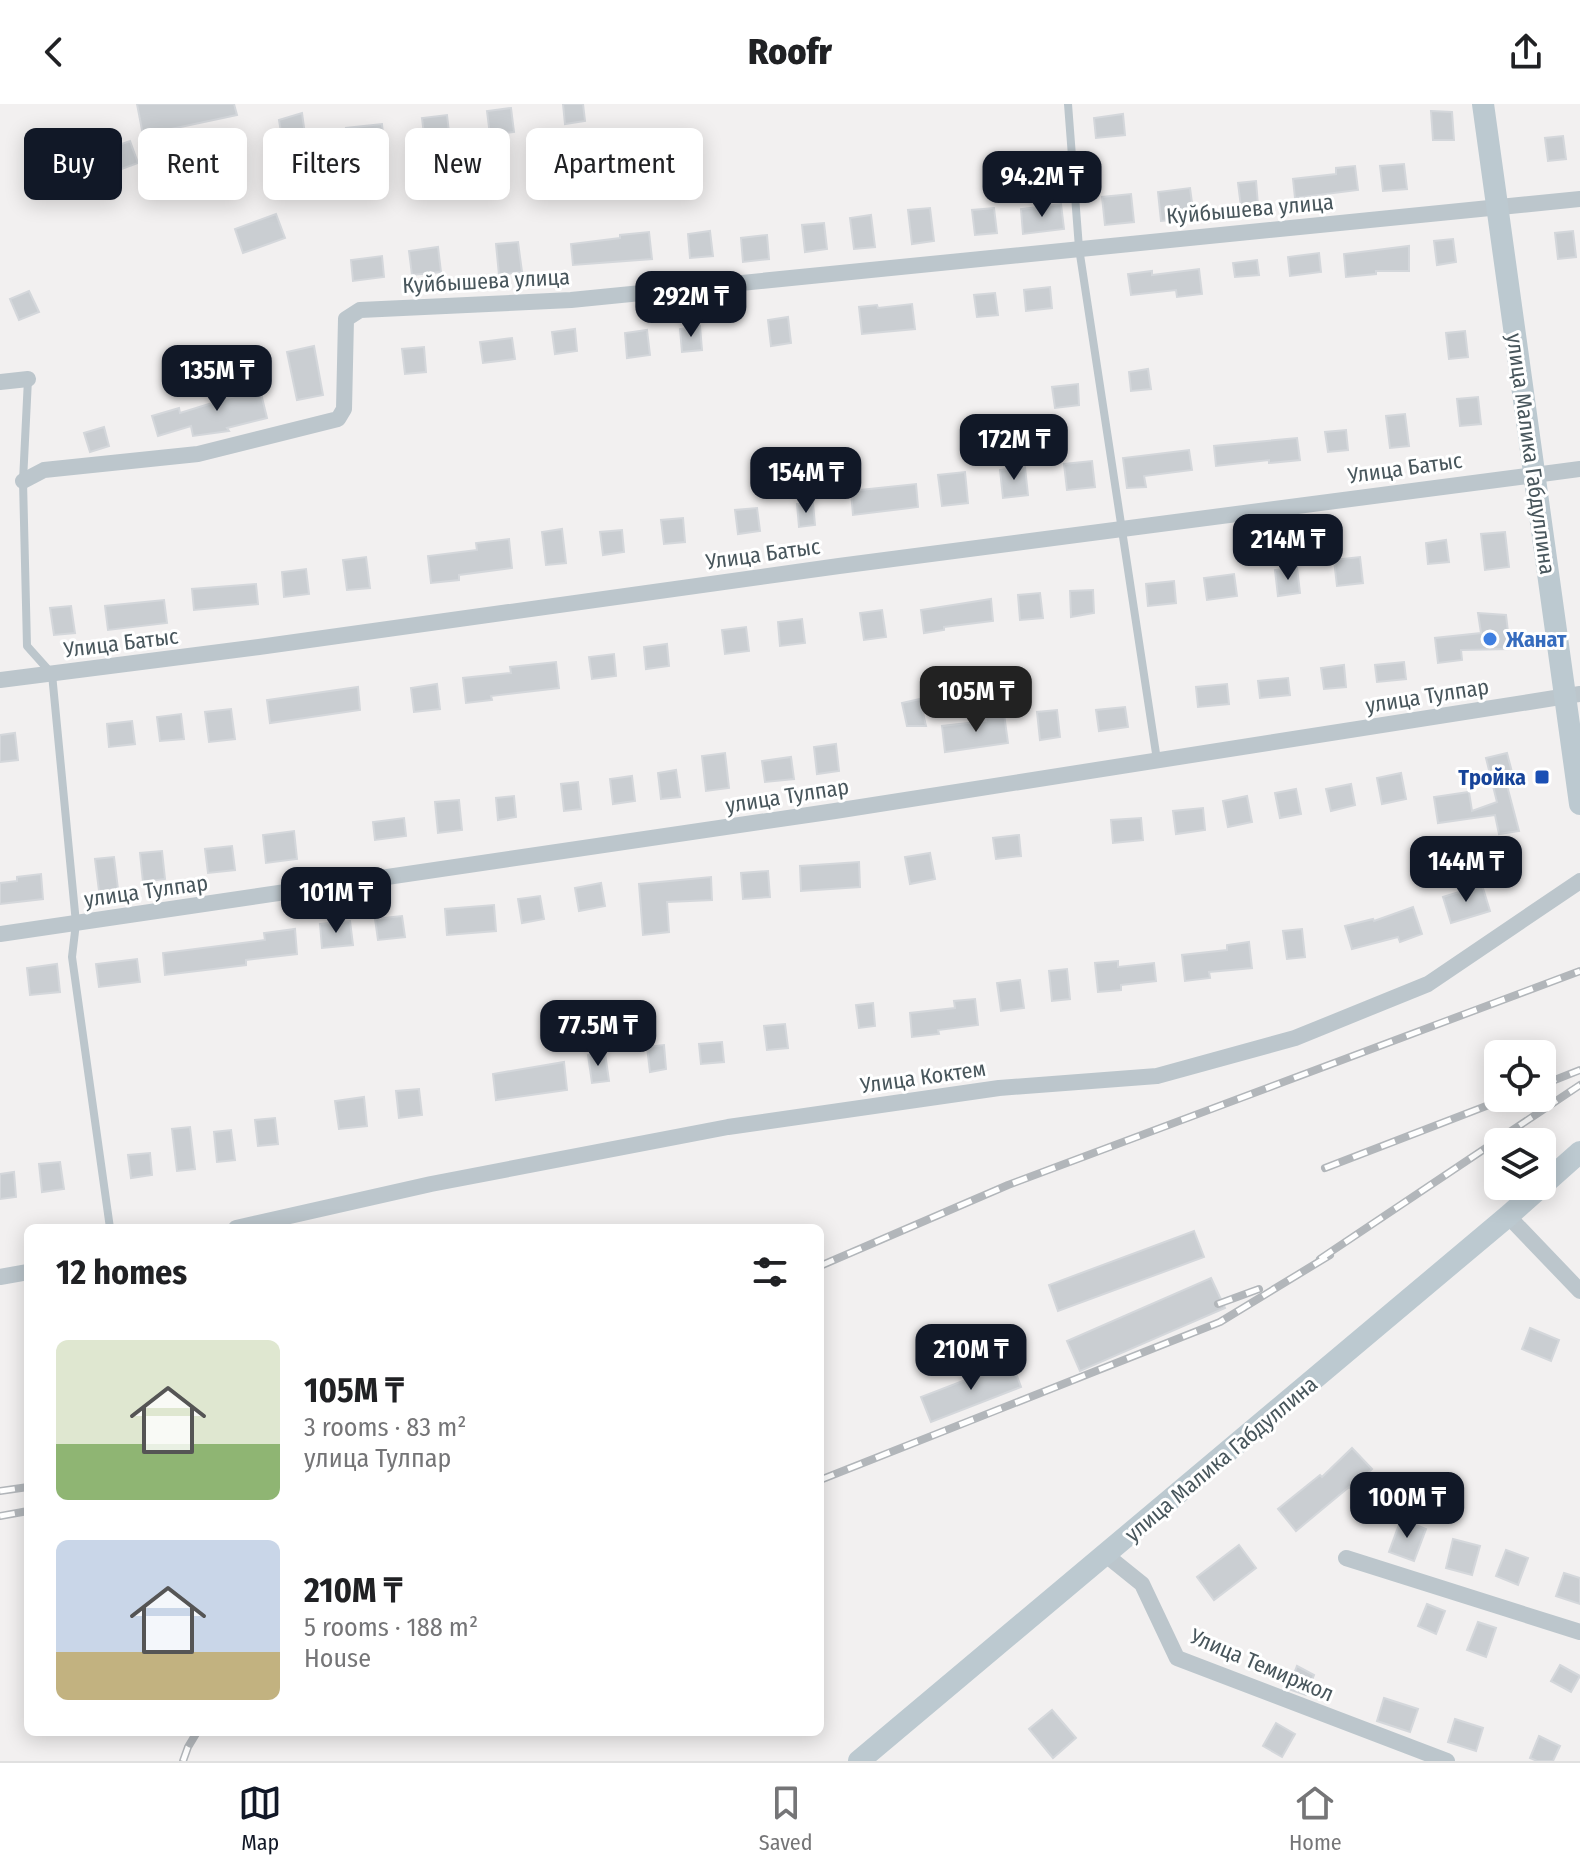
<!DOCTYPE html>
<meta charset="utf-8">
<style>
:root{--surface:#fff;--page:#f6f6f6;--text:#202124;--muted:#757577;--line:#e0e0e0;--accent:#111827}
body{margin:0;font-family:"Fira Sans Condensed",sans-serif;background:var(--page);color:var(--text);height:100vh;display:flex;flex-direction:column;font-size:30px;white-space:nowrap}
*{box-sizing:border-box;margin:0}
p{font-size:26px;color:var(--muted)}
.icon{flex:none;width:44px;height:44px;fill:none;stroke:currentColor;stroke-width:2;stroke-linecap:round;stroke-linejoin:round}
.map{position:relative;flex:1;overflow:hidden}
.details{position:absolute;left:24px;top:1120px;width:800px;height:512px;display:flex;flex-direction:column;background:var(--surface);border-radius:12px;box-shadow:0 4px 20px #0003}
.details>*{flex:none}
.top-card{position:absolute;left:24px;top:24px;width:800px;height:72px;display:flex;gap:16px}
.tools{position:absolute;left:1484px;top:936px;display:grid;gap:16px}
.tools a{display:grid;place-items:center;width:72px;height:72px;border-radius:12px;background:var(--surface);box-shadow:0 4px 20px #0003;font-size:40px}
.price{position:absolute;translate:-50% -68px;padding:0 18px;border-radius:16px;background:var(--accent);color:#fff;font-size:26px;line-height:52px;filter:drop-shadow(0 2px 4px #0008)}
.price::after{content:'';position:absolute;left:50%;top:48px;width:24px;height:18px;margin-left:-12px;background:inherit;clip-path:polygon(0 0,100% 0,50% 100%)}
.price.active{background:#222;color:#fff}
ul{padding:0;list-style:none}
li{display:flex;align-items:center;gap:24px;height:200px;padding:0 32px}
li span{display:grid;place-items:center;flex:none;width:224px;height:160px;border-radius:12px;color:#555}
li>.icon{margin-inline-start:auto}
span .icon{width:96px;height:96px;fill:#fffc;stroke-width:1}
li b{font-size:34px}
h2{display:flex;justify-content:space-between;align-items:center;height:96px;padding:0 32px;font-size:34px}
.pill{padding:0 28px;border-radius:12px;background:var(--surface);box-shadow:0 4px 20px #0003;font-size:28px;line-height:72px}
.pill.active{background:var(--accent);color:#fff}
header{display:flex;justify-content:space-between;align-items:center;height:104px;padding:0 32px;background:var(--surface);font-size:36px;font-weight:800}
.menu{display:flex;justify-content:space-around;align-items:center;height:112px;border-top:2px solid var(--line);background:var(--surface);font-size:22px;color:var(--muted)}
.menu a{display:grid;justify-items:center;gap:4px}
.menu .active{color:var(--accent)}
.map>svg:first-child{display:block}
</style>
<header><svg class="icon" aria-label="back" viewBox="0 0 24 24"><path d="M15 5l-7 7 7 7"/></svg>Roofr<svg class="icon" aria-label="share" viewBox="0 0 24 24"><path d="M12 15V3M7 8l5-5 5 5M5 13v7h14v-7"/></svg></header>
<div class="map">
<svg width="1580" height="1657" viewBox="0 0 1580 1657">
<rect width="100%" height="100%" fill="#f2f0f0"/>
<!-- building -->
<g fill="#caced2" stroke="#d4d7db" stroke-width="2">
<path d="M137 0H234L237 11 143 31Z"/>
<path d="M563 0H583L585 17 565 20Z"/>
<path d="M511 4 514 28 490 31 487 7Z"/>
<path d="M1431 7 1452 8 1454 36H1433Z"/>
<path d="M302 9 307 45 285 52 279 16Z"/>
<path d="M1123 10 1125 31 1096 34 1094 14Z"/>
<path d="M447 11 450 37 425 39 422 14Z"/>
<path d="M382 20 384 40 349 44 346 24Z"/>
<path d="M1563 32 1566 55 1548 57 1545 34Z"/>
<path d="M130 37 138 59 76 82 68 59Z"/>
<path d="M1404 60 1407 85 1383 87 1380 62Z"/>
<path d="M1355 62 1358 86 1295 94 1293 75 1336 70V64Z"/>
<path d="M1256 77 1258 101 1241 103 1238 79Z"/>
<path d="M1190 84 1194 114 1161 117 1158 88Z"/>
<path d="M1131 90 1134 118 1105 121 1102 93Z"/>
<path d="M1061 100 1064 125 1023 130 1021 105Z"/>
<path d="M930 104 934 137 912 140 908 106Z"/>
<path d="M994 104 997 129 975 131 972 106Z"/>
<path d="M276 110 285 134 243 149 235 125Z"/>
<path d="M871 111 875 143 854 145 850 114Z"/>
<path d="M824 119 827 145 805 148 802 121Z"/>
<path d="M710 127 713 152 690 154 688 130Z"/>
<path d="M1573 127 1576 153 1558 155 1555 129Z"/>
<path d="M649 128 652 155 573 161 571 140 620 134V131Z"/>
<path d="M767 131 769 155 743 158 741 134Z"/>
<path d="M1453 135 1456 158 1437 161 1434 137Z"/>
<path d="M518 138 522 168 499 171 496 140Z"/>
<path d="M1409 142V167H1376V170L1346 173 1344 150Z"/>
<path d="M438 143 441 168 412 171 409 147Z"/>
<path d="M1319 149 1321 168 1290 172 1288 153Z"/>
<path d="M382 152 384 173 353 177 351 156Z"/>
<path d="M1257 156 1259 171 1235 173 1233 159Z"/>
<path d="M1199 165 1202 190 1177 193 1176 186 1131 191 1128 170 1152 167V171Z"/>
<path d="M1050 183 1052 204 1026 207 1024 186Z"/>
<path d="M29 187 39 208 19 216 10 195Z"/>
<path d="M995 189 998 211 977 213 974 191Z"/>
<path d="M912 200 915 225 862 230 859 203 877 201 878 204Z"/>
<path d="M788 213 791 239 771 242 768 216Z"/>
<path d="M700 222 702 246 682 248 680 225Z"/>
<path d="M575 225 577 247 555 250 552 228Z"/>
<path d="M647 226 650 251 627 254 625 229Z"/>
<path d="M1465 227 1468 253 1449 255 1446 229Z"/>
<path d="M512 234 515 255 483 259 480 238Z"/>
<path d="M314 242 323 291 297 296 287 248Z"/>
<path d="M424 243 426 268 405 270 402 245Z"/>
<path d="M1148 265 1151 285 1131 287 1129 268Z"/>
<path d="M257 273 267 314 227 324 229 327 193 332 191 322 158 332 152 312 179 304 180 309 238 291 235 278Z"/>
<path d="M1078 280 1079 301 1055 304 1052 283Z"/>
<path d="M1478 293 1481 320 1460 322 1457 295Z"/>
<path d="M1405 310 1409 342 1390 344 1386 312Z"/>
<path d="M104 323 109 342 90 348 84 329Z"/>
<path d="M1346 326 1348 346 1328 348 1325 328Z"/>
<path d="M1297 334 1300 356 1269 359V356L1216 362 1214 342Z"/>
<path d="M1189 346 1192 366 1144 372 1146 383 1127 384 1123 354Z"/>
<path d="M1092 357 1095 383 1067 386 1064 360Z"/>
<path d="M1025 363 1028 391 1003 394 1000 366Z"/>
<path d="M965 368 968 399 942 402 938 371Z"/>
<path d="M916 380 918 403 853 411 851 387Z"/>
<path d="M813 399 815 421 799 423 797 400Z"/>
<path d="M757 404 760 427 738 430 735 406Z"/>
<path d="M683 414 685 438 664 440 661 416Z"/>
<path d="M562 425 566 459 546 461 542 428Z"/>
<path d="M622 426 624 448 603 451 600 428Z"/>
<path d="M1505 428 1509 463 1485 466 1481 430Z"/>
<path d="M509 435 512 464 459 471V476L431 479 428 452 477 446 476 439Z"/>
<path d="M1446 436 1449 458 1428 460 1426 439Z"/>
<path d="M366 453 370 484 347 486 343 456Z"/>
<path d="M1360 453 1363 479 1337 482 1334 456Z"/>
<path d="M1297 463 1300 489 1278 492 1275 466Z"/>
<path d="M306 465 309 490 284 493 282 468Z"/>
<path d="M1234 470 1237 492 1207 496 1204 474Z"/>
<path d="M1174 477 1176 499 1148 502 1146 480Z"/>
<path d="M256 480 258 500 194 506 192 485Z"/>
<path d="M1093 486 1094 509 1071 513 1070 487Z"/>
<path d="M1040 489 1043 514 1020 516 1018 491Z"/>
<path d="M991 495 993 517 944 523V526L924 529 921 506Z"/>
<path d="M164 496 167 519 108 526 105 502Z"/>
<path d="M71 502 75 529 54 531 50 504Z"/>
<path d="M882 506 886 533 864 536 860 509Z"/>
<path d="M1478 509 1506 511 1510 545 1461 546 1462 556 1438 559 1435 534 1481 529Z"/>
<path d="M802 515 805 539 780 542 778 518Z"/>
<path d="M746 523 749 547 725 550 722 526Z"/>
<path d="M667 540 669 562 646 565 644 543Z"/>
<path d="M614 550 616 572 592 575 589 553Z"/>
<path d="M556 558 559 584 491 592 492 596 466 599 463 574 511 569 510 563Z"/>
<path d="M1404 558 1406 575 1377 578 1375 561Z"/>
<path d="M1344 561 1346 583 1324 585 1321 564Z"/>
<path d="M1288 574 1290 591 1260 594 1258 577Z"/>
<path d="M437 580 440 605 414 608 411 584Z"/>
<path d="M1227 580 1229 600 1198 603 1196 583Z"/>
<path d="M358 583 360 606 270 619 267 596Z"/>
<path d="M920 595 926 622H907L902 599Z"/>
<path d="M1125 603 1128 623 1099 627 1096 606Z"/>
<path d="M231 605 235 635 209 638 205 608Z"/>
<path d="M1057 606 1060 633 1040 636 1037 608Z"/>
<path d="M181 610 184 635 160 637 157 613Z"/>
<path d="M1004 610 1008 639 945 648 942 622 986 617 985 612Z"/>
<path d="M132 617 135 640 109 643 107 620Z"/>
<path d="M15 629 18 656 0 658V631Z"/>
<path d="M836 640 839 667 817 670 814 643Z"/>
<path d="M725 649 729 684 706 687 702 652Z"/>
<path d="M1507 649 1513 672 1505 674 1519 727 1499 730 1495 711 1438 719 1434 693 1469 688 1472 707 1497 698 1486 654Z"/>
<path d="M791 653 794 675 765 678 762 657Z"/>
<path d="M676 666 680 693 661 695 658 669Z"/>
<path d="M1401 669 1406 695 1382 700 1377 674Z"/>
<path d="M632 672 635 697 613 700 610 675Z"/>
<path d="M578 678 581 705 564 707 561 680Z"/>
<path d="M1351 680 1355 701 1331 707 1326 685Z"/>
<path d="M1296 685 1301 710 1280 714 1275 689Z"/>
<path d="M514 692 516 713 498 716 496 694Z"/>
<path d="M1247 692 1252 718 1228 723 1223 697Z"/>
<path d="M459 696 462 726 438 729 435 698Z"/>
<path d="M1203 704 1205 726 1176 730 1173 707Z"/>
<path d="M404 714 406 732 375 736 373 718Z"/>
<path d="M1141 714 1143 736 1113 739 1111 716Z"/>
<path d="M294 727 297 755 266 759 263 731Z"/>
<path d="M1019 731 1021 752 996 755 993 734Z"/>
<path d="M232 742 235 766 208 769 205 745Z"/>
<path d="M162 747 165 775 143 778 140 749Z"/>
<path d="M930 749 935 775 910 780 905 753Z"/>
<path d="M114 753 118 785 99 787 95 755Z"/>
<path d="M859 758 860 783 801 787 800 762Z"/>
<path d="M768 767 770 793 743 795 741 769Z"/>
<path d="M41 770 43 795 0 800V779L17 777V773Z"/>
<path d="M711 773 712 796 667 798 669 828 643 831 639 780Z"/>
<path d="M601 779 605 802 579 807 575 784Z"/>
<path d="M1482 781 1490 807 1451 819 1443 793Z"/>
<path d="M540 792 544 815 522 819 518 795Z"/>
<path d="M494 801 496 827 447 831 445 805Z"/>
<path d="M1413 803 1422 830 1400 838 1398 833 1352 845 1345 822 1373 815 1374 817Z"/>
<path d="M402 812 405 833 378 836 375 815Z"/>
<path d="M350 817 353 841 322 844 320 820Z"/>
<path d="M295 825 297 850 246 856V861L165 871 163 849 265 836 264 829Z"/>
<path d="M1302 825 1305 853 1287 855 1283 827Z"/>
<path d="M1249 838 1252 864 1209 868 1210 874 1185 877 1182 851 1227 846V841Z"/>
<path d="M137 855 140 878 99 883 96 860Z"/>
<path d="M1118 857V863L1154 859 1156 877 1121 881V886L1098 888 1095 859Z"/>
<path d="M57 860 60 888 30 891 27 864Z"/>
<path d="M1067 865 1070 895 1052 897 1049 867Z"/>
<path d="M1020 876 1024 904 1001 907 997 879Z"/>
<path d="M975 895 978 921 938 926 939 930 912 933 910 909 955 904 954 897Z"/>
<path d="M873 899 875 922 859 924 856 901Z"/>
<path d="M785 920 788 944 767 946 764 922Z"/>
<path d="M722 938 724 958 701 960 699 940Z"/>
<path d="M664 941 666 965 650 968 647 943Z"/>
<path d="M605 949 609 977 592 979 588 951Z"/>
<path d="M564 958 567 986 496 996 493 970Z"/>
<path d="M419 985 422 1011 399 1014 396 987Z"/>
<path d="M364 993 367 1022 339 1025 335 997Z"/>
<path d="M275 1014 278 1040 258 1042 255 1016Z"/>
<path d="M190 1023 195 1065 177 1067 172 1025Z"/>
<path d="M231 1026 235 1056 217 1058 214 1028Z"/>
<path d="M150 1049 152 1071 131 1074 128 1051Z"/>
<path d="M60 1058 64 1085 42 1088 39 1060Z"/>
<path d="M14 1068 16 1093 0 1095V1070Z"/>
<path d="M1194 1127 1204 1153 1058 1207 1049 1181Z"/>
<path d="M1211 1174 1225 1204 1080 1267 1067 1237Z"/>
<path d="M1530 1224 1559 1236 1551 1257 1522 1245Z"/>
<path d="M1012 1258 1021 1283 931 1318 921 1293Z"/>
<path d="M1352 1344 1372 1365 1351 1385 1349 1383 1296 1427 1278 1405 1320 1371 1322 1373Z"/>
<path d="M1401 1415 1426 1425 1414 1457 1389 1448Z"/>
<path d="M1453 1435 1480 1442 1472 1471 1446 1464Z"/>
<path d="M1239 1441 1256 1464 1214 1496 1197 1473Z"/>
<path d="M1506 1446 1528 1454 1518 1481 1496 1472Z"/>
<path d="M1564 1469 1580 1474V1500L1556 1492Z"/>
<path d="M1427 1500 1445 1507 1436 1530 1418 1522Z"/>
<path d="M1478 1518 1496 1524 1486 1553 1467 1546Z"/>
<path d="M1560 1561 1580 1572 1571 1588 1551 1577Z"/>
<path d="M1297 1562 1314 1571 1306 1591 1288 1585Z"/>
<path d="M1384 1594 1418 1605 1410 1628 1377 1617Z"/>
<path d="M1052 1606 1076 1634 1053 1654 1029 1625Z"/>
<path d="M1455 1615 1483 1624 1476 1647 1448 1638Z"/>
<path d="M1276 1619 1295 1630 1282 1653 1263 1642Z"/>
<path d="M1539 1632 1560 1642 1553 1657H1537L1530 1654Z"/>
</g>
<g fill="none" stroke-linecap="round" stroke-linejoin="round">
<!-- service -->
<g stroke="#bcc6cc" stroke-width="8">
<path d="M1068 0 1079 144 1157 656"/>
<path d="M28 275 23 377 27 542 52 570 76 819 72 853 110 1124"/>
</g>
<!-- minor -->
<g stroke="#bcc6cc" stroke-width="16">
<path d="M0 278 28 275"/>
<path d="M23 377 44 366 198 350 338 315 344 305 346 215 360 206 571 196 1580 95"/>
<path d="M0 576 259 543 839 462 1580 365"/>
<path d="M0 830 835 707 1580 590"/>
<path d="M1508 1112 1580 1187"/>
<path d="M236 1124 431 1080 728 1023 999 984 1157 972 1295 934 1428 880 1580 777"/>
<path d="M0 1173 28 1168"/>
<path d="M1106 1451 1142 1480 1177 1554 1447 1657"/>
<path d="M1346 1454 1580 1528"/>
</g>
<!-- secondary -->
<g stroke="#bcc9d0" stroke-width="22">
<path d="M1483 0 1580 700"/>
<path d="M859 1657 1508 1112 1580 1048"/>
</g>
<defs>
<g id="rail">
<path d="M1542 981 1580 966"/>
<path d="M1325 1064 1507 994"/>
<path d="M1320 1155 1580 981"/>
<path d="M820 1162 1008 1081 1580 867"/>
<path d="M1218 1200 1259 1185"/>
<path d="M820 1376 1220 1218 1330 1151"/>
<path d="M0 1387 28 1383"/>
<path d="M0 1412 28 1407"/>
<path d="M183 1657 188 1643 197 1628"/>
</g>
</defs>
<!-- rail casing -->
<use href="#rail" stroke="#b2b6ba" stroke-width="8"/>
<!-- rail -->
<use href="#rail" stroke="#fff" stroke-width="5" stroke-dasharray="15" stroke-linecap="butt"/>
</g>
<!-- markers -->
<circle fill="#3f7fe0" stroke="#fff" stroke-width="3" cx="1490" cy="535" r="8"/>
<rect fill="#1a4fb4" stroke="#fff" stroke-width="3" x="1534" y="665" width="16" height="16" rx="4"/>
<g text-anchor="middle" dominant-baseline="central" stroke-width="6" stroke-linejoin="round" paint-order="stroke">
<!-- street labels -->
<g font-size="22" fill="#48565c" stroke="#fff">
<text transform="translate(1250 105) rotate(-5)">Куйбышева улица</text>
<text transform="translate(486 177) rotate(-3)">Куйбышева улица</text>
<text transform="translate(1531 350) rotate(82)">улица Малика Габдуллина</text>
<text transform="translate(1405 364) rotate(-8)">Улица Батыс</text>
<text transform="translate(763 450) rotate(-8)">Улица Батыс</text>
<text transform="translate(121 539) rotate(-7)">Улица Батыс</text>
<text transform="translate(1427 592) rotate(-9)">улица Тулпар</text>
<text transform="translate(787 692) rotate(-9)">улица Тулпар</text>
<text transform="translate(146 787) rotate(-8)">улица Тулпар</text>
<text transform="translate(923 973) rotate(-8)">Улица Коктем</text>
<text transform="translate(1221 1355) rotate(-40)">улица Малика Габдуллина</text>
<text transform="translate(1262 1561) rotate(23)">Улица Темиржол</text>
</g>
<!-- shop labels -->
<g font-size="22" font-weight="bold" fill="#366cbe" stroke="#fff" text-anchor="start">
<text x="1506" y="535">Жанат</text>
</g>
<!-- transit labels -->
<g font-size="22" font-weight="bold" fill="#164399" stroke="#fff" text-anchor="end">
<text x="1526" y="673">Тройка</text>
</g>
</g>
</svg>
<div class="tools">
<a><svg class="icon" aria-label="locate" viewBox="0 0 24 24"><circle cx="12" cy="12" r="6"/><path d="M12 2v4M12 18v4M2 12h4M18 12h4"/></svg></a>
<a><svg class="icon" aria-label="layers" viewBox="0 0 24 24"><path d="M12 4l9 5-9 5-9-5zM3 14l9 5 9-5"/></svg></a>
</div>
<b class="price" style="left:1042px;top:115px">94.2M ₸</b>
<b class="price" style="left:691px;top:235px">292M ₸</b>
<b class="price" style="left:217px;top:309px">135M ₸</b>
<b class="price" style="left:1014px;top:378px">172M ₸</b>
<b class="price" style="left:806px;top:411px">154M ₸</b>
<b class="price" style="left:1288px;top:478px">214M ₸</b>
<b class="price active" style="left:976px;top:630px">105M ₸</b>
<b class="price" style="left:1466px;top:800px">144M ₸</b>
<b class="price" style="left:336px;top:831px">101M ₸</b>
<b class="price" style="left:598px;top:964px">77.5M ₸</b>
<b class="price" style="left:971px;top:1288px">210M ₸</b>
<b class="price" style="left:1407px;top:1436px">100M ₸</b>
<div class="top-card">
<a class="pill active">Buy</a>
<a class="pill">Rent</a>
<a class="pill">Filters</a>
<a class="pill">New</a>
<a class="pill">Apartment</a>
</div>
<section class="details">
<h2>12 homes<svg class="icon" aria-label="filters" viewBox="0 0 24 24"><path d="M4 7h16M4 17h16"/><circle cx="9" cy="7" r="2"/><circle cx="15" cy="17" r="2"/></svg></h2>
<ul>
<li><span style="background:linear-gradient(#dfe7d0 65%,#8fb573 0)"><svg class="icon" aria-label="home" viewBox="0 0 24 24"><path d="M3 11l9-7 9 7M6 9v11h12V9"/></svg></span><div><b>105M ₸</b><p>3 rooms · 83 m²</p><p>улица Тулпар</p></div></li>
<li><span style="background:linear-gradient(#c9d6e8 70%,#c2b280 0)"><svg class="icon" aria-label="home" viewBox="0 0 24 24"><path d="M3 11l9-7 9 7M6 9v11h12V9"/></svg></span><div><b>210M ₸</b><p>5 rooms · 188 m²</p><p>House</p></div></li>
</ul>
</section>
</div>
<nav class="menu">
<a class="active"><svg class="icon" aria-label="map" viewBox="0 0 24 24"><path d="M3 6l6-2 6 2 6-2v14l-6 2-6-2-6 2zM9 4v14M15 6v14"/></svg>Map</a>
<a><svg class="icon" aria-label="saved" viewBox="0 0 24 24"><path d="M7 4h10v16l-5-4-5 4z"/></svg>Saved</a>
<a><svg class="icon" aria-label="home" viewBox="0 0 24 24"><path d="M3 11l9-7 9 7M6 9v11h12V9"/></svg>Home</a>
</nav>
